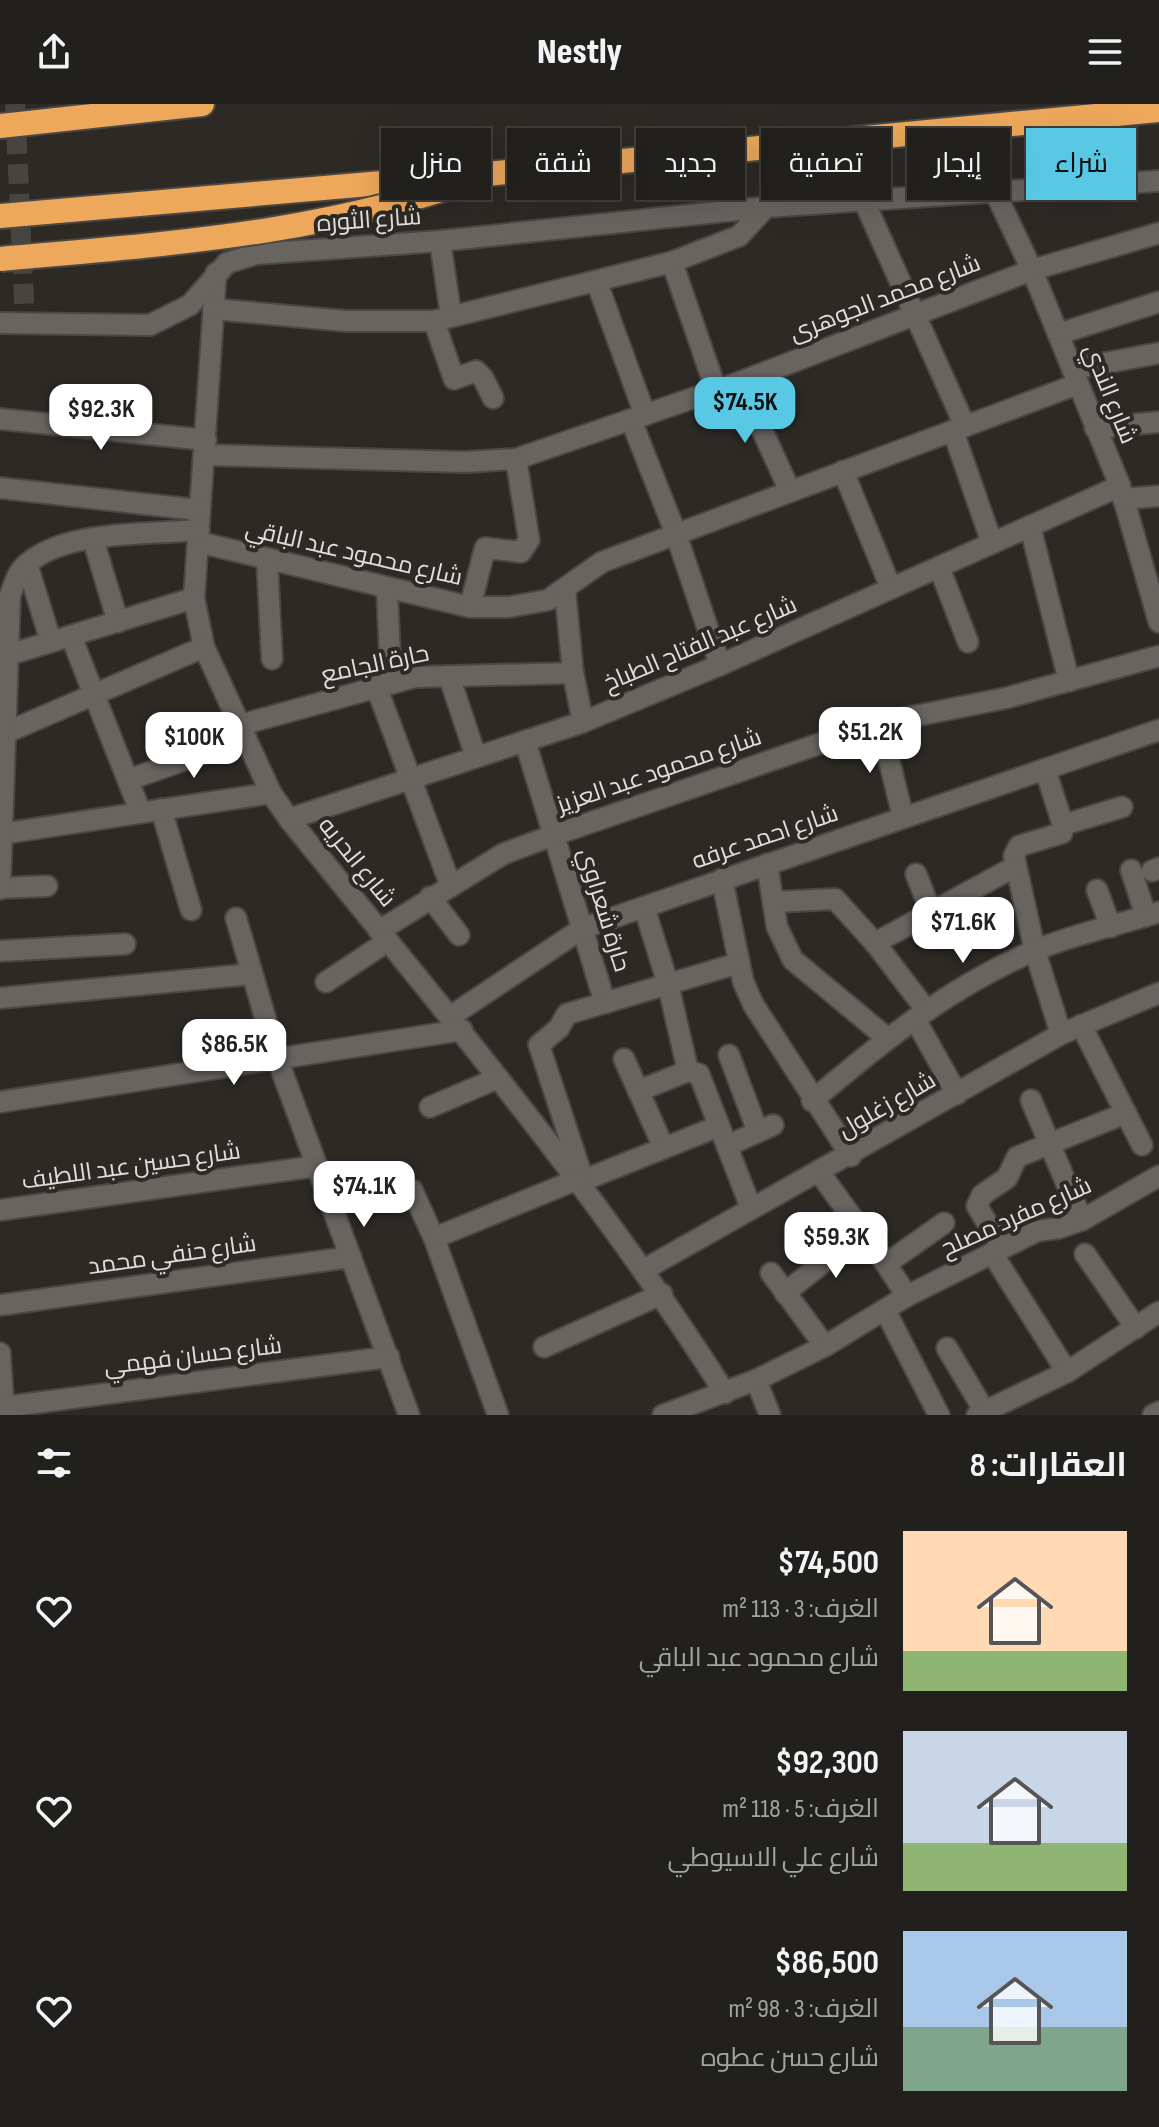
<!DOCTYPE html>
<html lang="ar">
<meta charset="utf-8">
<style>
:root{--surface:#22201c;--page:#2e2d29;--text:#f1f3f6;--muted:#a2a3a3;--line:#3f3e3b;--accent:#59c8e4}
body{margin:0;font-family:"Sofia Sans Condensed",Cairo,sans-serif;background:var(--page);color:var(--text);direction:rtl;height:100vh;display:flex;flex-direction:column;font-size:30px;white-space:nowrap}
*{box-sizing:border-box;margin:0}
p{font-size:26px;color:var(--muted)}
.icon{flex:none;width:44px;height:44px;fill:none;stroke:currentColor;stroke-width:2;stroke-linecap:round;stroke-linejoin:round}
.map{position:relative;height:1311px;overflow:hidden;direction:ltr}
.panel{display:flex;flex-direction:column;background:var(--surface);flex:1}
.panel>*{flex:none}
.top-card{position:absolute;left:24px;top:24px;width:1112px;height:72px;direction:rtl;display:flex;gap:16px}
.price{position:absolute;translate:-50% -68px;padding:0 18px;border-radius:16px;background:#fff;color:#222;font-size:26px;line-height:52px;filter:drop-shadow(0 2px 4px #0008)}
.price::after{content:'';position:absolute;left:50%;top:48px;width:24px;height:18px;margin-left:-12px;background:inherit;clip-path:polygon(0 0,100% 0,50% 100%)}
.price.on{background:var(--accent);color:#111}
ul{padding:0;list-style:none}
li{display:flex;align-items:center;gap:24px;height:200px;padding:0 32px}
li span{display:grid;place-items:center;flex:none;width:224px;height:160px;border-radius:0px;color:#555}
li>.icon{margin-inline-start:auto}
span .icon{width:96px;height:96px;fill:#fffc;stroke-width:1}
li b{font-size:34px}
h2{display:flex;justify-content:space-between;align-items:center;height:96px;padding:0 32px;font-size:34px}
.pill{padding:0 28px;border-radius:0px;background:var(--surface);box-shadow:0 8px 32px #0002,0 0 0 2px var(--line);font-size:28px;line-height:72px}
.pill.on{background:var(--accent);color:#111}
header{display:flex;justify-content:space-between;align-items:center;height:104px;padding:0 32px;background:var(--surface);font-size:36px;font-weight:800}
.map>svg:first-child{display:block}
</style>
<header><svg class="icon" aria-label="menu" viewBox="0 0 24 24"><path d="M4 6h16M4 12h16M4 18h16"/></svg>Nestly<svg class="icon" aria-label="share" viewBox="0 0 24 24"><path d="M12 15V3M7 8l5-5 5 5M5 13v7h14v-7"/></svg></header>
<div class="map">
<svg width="1159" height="1311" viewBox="0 0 1159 1311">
<rect width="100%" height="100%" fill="#2d2a26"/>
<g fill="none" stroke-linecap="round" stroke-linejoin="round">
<!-- minor-tunnel -->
<path stroke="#484541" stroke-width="20" stroke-dasharray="20 10" stroke-linecap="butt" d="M15 0 25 219"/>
<defs>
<g id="minor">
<path d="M995 88 1032 166 1120 382 1159 518"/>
<path d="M864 97 965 322"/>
<path d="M440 137 451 212"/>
<path d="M672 158 716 286"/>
<path d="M216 169 194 494 204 543 271 689 289 715C440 902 596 1085 725 1289"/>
<path d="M597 179 645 311"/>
<path d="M213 205 346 217H434L672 158 739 132 766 103"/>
<path d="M434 217 454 275 476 267 483 274 493 294"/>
<path d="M0 219 150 221 190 201 227 159 256 150 440 137 766 103 1159 77"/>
<path d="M1058 230 1159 198"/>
<path d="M1072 265 1159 249"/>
<path d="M740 278 790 387"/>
<path d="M0 315 206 336"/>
<path d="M631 316 676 430 720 561"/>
<path d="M1095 324 1159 318"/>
<path d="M953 327 992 439"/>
<path d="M206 351 465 358 516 355 740 278 1032 166 1159 129"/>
<path d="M843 367 891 484"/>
<path d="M0 384 199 406"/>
<path d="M1123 395 1159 392"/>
<path d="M1030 422 1069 577"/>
<path d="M93 435 118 518"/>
<path d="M198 438 470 503H509L548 496 602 458 1078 280"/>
<path d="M267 455 272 555"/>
<path d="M27 460 51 538"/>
<path d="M939 463 968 538"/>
<path d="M387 485 391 578"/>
<path d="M565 486 573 569 583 618"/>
<path d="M470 503 485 444 521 448 529 436 516 355"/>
<path d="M71 532 140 707"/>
<path d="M8 551 194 494"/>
<path d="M449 572 476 653"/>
<path d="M376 582 450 780"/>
<path d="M880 619 903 713"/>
<path d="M240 621 415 573 573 569"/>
<path d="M5 629 204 543"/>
<path d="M525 637 605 899"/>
<path d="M1045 665 1063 721 1062 729 1019 742 1014 752 1035 847 1061 930"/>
<path d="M128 676 246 634"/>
<path d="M161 705 191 806"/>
<path d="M289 715 583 618 720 561 1120 382"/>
<path d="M1063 721 1122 703"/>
<path d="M0 730 271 689"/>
<path d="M767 760 777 823 793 856 887 934"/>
<path d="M1131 766 1146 812"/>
<path d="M1152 767 1159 764"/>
<path d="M916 770 931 808"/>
<path d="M722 775 743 877 753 900 851 1052"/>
<path d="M0 784 47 782"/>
<path d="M0 785 10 491C14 482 17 469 24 463 61 425 148 431 199 426"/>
<path d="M1097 786 1111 823"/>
<path d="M430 793 459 831"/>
<path d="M773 798 835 795 875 839 927 907"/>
<path d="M644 803 668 880 688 967"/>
<path d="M236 814 277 954 409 1311"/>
<path d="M379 827 503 750 554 731 880 619 1006 594 1159 552"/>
<path d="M875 839 1016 762"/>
<path d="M0 847 125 840"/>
<path d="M326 878 388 837"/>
<path d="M0 894 252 870"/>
<path d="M451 912 583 824 1159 626"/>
<path d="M915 915 957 990"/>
<path d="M1081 921 1142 1041"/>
<path d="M729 951 758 1028"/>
<path d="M624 955 664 1044"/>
<path d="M638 987 688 967 699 970 751 1104"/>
<path d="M1031 996 1082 1116"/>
<path d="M812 997C880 939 952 881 1036 846 1075 830 1118 821 1159 808"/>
<path d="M0 998 462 926"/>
<path d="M430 1003 498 974"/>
<path d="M727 1042 773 1021"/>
<path d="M819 1068 886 1160"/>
<path d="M583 1075 539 941 559 924 567 910 739 859"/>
<path d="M584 1076 719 1022"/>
<path d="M328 1089 395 1082 412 1086 434 1134 498 1311"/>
<path d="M0 1106 317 1062"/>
<path d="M434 1134 576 1076"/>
<path d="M1002 1144 977 1102 982 1091 1007 1074 1017 1053 1126 1009"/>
<path d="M992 1149 1067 1268"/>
<path d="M1085 1150 1136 1224"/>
<path d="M645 1165 1061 930 1159 889"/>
<path d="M771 1169 825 1242"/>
<path d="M785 1189 861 1128"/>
<path d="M907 1192 886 1160 944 1119"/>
<path d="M0 1201 351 1153"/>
<path d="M886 1208 939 1311"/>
<path d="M544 1243 662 1190"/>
<path d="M947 1244 985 1308"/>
<path d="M0 1249 4 1311"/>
<path d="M756 1276 770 1311"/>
<path d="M4 1303 389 1253"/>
<path d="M663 1311 756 1276 825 1242 907 1192 1037 1127 1059 1124 1082 1116 1159 1072"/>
<path d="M977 1311 1067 1268 1159 1208"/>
<path d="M1153 1311 1159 1308"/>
</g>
<g id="highway">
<path d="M0 22 202 0"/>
<path d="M0 112 486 70 1159 6"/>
</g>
</defs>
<!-- minor casing -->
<use href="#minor" stroke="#4b4744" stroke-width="24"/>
<!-- highway casing -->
<use href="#highway" stroke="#4b4744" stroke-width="28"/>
<!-- minor -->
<use href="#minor" stroke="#686460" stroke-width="20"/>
<!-- highway -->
<use href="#highway" stroke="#eea85b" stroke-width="24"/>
<defs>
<path id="highway-bridge" d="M0 155C165 140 330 130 486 70"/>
</defs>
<!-- highway-bridge casing -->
<use href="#highway-bridge" stroke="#4b4744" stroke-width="28" stroke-linecap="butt"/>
<!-- highway-bridge -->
<use href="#highway-bridge" stroke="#eea85b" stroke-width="24"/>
</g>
<g text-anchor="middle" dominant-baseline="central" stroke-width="8" stroke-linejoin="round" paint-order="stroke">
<!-- street labels -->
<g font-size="24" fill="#e1dfdc" stroke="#2d2a26">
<text transform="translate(369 116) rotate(-4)">شارع الثوره</text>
<text transform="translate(885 194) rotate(-21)">شارع محمد الجوهرى</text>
<text transform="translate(1110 290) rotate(68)">شارع الندي</text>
<text transform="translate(354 449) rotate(13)">شارع محمود عبد الباقي</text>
<text transform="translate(700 540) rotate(-23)">شارع عبد الفتاح الطباخ</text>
<text transform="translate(375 560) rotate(-12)">حارة الجامع</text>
<text transform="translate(659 667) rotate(-19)">شارع محمود عبد العزيز</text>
<text transform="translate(765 733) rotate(-19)">شارع احمد عرفه</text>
<text transform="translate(357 758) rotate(51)">شارع الحريه</text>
<text transform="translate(604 806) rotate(73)">حارة شعراوي</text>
<text transform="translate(887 1001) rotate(-30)">شارع زغلول</text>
<text transform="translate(131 1062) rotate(-8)">شارع حسين عبد اللطيف</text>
<text transform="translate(1016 1113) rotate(-24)">شارع مفرد مصلح</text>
<text transform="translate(172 1151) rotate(-8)">شارع حنفي محمد</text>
<text transform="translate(193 1252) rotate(-7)">شارع حسان فهمي</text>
</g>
</g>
</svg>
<b class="price on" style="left:745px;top:341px">$74.5K</b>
<b class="price" style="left:101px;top:348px">$92.3K</b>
<b class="price" style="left:870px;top:671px">$51.2K</b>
<b class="price" style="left:194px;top:676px">$100K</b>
<b class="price" style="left:963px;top:861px">$71.6K</b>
<b class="price" style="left:234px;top:983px">$86.5K</b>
<b class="price" style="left:364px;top:1125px">$74.1K</b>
<b class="price" style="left:836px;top:1176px">$59.3K</b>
<div class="top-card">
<a class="pill on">شراء</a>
<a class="pill">إيجار</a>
<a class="pill">تصفية</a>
<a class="pill">جديد</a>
<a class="pill">شقة</a>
<a class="pill">منزل</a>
</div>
</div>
<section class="panel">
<h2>العقارات: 8<svg class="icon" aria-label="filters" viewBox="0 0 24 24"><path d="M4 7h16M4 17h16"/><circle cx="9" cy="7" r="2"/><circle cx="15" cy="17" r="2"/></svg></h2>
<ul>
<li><span style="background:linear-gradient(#ffd9b3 75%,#8fb573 0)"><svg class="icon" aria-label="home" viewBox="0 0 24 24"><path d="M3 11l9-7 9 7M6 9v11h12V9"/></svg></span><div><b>$74,500</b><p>الغرف: 3 · 113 m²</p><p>شارع محمود عبد الباقي</p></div><svg class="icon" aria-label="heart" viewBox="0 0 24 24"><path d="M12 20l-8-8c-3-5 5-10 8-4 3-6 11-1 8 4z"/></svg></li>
<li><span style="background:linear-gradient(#c9d6e8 70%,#8fb573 0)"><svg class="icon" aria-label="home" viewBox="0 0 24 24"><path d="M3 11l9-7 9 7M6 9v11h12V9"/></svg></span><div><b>$92,300</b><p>الغرف: 5 · 118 m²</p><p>شارع علي الاسيوطي</p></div><svg class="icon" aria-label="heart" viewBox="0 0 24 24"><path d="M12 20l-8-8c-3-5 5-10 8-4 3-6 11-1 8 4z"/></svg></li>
<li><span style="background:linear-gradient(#a9c7e8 60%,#7fa58c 0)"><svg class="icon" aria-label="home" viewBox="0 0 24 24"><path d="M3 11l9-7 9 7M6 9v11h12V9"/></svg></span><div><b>$86,500</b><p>الغرف: 3 · 98 m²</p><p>شارع حسن عطوه</p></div><svg class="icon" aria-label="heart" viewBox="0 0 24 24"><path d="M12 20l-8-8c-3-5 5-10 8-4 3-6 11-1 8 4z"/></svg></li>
</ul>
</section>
